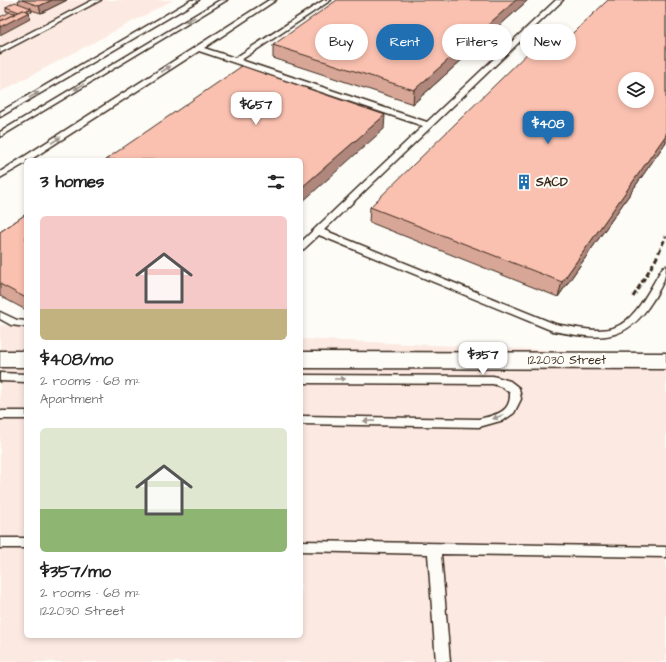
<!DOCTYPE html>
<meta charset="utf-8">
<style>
:root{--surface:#fff;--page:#f2f2f2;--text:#222;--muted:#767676;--accent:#1f6fb2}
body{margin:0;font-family:"Architects Daughter",sans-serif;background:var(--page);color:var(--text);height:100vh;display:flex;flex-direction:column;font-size:15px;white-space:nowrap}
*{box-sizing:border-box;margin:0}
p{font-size:13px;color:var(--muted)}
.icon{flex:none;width:22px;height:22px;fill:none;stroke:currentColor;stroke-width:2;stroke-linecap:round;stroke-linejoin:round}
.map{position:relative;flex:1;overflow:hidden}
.panel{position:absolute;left:24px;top:158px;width:279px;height:480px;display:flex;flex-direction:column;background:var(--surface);border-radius:6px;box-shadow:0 2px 6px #0003}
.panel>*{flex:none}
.guide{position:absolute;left:315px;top:24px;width:291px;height:36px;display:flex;gap:8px}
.buttons{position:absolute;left:618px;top:72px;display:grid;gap:8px}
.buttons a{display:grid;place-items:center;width:36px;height:36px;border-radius:50%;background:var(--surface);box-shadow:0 2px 6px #0003;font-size:20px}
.price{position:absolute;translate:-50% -34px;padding:0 9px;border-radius:8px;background:#fff;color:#222;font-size:13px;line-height:26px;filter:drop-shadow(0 1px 2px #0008)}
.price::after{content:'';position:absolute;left:50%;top:24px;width:12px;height:9px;margin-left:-6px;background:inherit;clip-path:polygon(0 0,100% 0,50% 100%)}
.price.current{background:var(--accent);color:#fff}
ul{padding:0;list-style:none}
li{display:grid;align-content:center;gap:8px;height:212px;padding:0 16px}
li span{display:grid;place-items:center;height:124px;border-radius:6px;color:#555}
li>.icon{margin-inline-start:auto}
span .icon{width:72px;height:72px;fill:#fffc;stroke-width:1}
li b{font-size:17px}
h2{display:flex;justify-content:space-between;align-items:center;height:48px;padding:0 16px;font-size:17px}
.tag{padding:0 14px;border-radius:18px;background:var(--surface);box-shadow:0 2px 6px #0003;font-size:14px;line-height:36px}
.tag.current{background:var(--accent);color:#fff}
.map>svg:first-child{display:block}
</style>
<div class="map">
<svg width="666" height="662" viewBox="0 0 666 662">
<rect width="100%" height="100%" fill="#fdfcf7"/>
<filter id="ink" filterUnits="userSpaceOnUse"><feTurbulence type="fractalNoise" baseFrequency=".025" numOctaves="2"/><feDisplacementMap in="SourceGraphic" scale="8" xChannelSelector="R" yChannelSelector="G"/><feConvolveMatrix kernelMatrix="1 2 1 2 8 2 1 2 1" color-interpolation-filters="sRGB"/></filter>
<g filter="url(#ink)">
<!-- built -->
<g fill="#fceae2">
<path d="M0 0H173L0 92Z"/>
<path d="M0 325 26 326V636H301V339L666 355V662H0Z"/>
</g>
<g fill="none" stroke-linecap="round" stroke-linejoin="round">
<defs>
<g id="lane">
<path d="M93 0H101L0 53V48Z"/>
<path d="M191 0H199L0 117V112Z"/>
<path d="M220 0H227L0 137V132Z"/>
<path d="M269 0H276L204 48 235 58 324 0H331L241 60 427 122 556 0H563L324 230 555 324C573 327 595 333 613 328 636 321 651 286 663 267L666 266C666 280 660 288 653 300 625 345 599 339 553 331L319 235 304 249 301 250V242L423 126 199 51 30 160H26V163L0 178V172Z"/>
<path d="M0 312 17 320 26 321V327L11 325 0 319Z"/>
<path d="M0 373 26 374V382L0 381Z"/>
<path d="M301 375 493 376 510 381 519 388 521 399 514 413 504 420 479 427 301 424V416L479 419C495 415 511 413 510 393L502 387 493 384 301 383Z"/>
<rect x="0" y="411" width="26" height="8"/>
<rect x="0" y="538" width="26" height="10"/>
<path d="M301 541 666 547V557L441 554 450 662H436L428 554 301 551Z"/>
</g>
<g id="street">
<rect x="0" y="351" width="26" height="16"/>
<path d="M301 352 666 353V369L301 368Z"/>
</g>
</defs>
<!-- lane casing -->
<use href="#lane" stroke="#3b2a1e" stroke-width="3"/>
<!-- street casing -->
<use href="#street" stroke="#3b2a1e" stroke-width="3"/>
<!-- lane -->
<use href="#lane" fill="#fdfcf7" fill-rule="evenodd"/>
<!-- street -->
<use href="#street" fill="#fdfcf7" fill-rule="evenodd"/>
<!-- rail -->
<path stroke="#3b2a1e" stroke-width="3" stroke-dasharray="5.5 3" stroke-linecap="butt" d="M633 297 656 259 666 236"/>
</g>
<!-- wall -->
<g fill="#d7a697" stroke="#3b2a1e">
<path d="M18 0H67L41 13 31 10 32 12 29 13 30 19 6 11V7L19 4Z"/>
<path d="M528 0 413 104 273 58V45Z"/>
<path d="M666 0V142L558 297 369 222 370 207Z"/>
<path d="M26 214V310L0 296V232Z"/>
</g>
<!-- shaded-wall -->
<g fill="#af877b" stroke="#3b2a1e">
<path d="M52 0H67L41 13 39 6Z"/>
<path d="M516 0H528L413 104 414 90Z"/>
<path d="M31 8 32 12 29 13 30 19 0 35V23Z"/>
<path d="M385 115 384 129 301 203V188Z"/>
<path d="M666 135V142L558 297 562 282Z"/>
</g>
<!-- building -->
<g fill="#fac1b0" stroke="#3b2a1e" fill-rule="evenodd">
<path d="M22 0H52L39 6Z"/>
<path d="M337 0H516L414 90 273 45Z"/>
<path d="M608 0H666V135L562 282 370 207 541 40 560 45ZM625 79H647V101H625Z"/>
<path d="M15 2 31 8 25 11 23 10 19 12 6 7Z"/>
<path d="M23 10 29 12 0 27V21Z"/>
<path d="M10 12 16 13 0 21V17Z"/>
<path d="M242 66 385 115 301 188V160H105Z"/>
<path d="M26 214V298L0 284V232Z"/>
</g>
<!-- one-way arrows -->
<defs><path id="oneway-solid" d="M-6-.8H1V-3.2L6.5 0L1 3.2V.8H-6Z"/></defs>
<g fill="#9c938a">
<use href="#oneway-solid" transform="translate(190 20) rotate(149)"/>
<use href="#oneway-solid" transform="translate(166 69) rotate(-33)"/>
<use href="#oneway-solid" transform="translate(79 87) rotate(149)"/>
<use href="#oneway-solid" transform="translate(34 95) rotate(-30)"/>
<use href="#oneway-solid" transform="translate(56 140) rotate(-33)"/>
<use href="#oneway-solid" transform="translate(340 379)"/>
<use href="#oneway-solid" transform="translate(498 417) rotate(159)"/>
<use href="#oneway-solid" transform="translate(369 421) rotate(-179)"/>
</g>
</g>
<!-- icons -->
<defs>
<symbol id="building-bare" viewBox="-9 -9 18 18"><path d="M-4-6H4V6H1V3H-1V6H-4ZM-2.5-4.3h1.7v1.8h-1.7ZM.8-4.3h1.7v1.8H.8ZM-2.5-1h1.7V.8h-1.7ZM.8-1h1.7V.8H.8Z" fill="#1f6fb2" stroke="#fdfcf7" stroke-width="2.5" paint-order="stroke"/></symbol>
</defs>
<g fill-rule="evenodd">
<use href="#building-bare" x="513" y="171" width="22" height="22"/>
</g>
<g text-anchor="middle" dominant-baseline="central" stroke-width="4" stroke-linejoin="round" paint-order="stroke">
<!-- poi labels -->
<g font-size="12" font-weight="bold" fill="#3b2a1e" stroke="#fdfcf7" text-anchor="start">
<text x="536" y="182">SACD</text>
</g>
<!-- street labels -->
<g font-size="12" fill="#3b2a1e" stroke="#fdfcf7">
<text x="567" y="360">122030 Street</text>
</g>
</g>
</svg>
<div class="buttons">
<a><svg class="icon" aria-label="layers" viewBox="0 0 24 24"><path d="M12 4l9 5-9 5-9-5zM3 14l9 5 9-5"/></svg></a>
</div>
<b class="price" style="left:256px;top:126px">$657</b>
<b class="price current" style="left:548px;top:145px">$408</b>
<b class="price" style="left:483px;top:376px">$357</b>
<div class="guide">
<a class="tag">Buy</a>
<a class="tag current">Rent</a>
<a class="tag">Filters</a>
<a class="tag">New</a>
</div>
<section class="panel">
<h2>3 homes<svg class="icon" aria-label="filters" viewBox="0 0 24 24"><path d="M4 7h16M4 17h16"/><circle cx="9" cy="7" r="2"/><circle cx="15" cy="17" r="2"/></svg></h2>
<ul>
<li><span style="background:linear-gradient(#f6c9c9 75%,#c2b280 0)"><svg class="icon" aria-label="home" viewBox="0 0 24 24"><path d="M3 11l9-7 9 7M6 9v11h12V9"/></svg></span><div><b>$408/mo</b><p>2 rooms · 68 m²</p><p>Apartment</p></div></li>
<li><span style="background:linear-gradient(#dfe7d0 65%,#8fb573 0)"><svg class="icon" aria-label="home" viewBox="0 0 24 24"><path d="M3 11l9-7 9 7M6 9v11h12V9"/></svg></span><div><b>$357/mo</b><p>2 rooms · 68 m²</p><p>122030 Street</p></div></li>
</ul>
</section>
</div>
